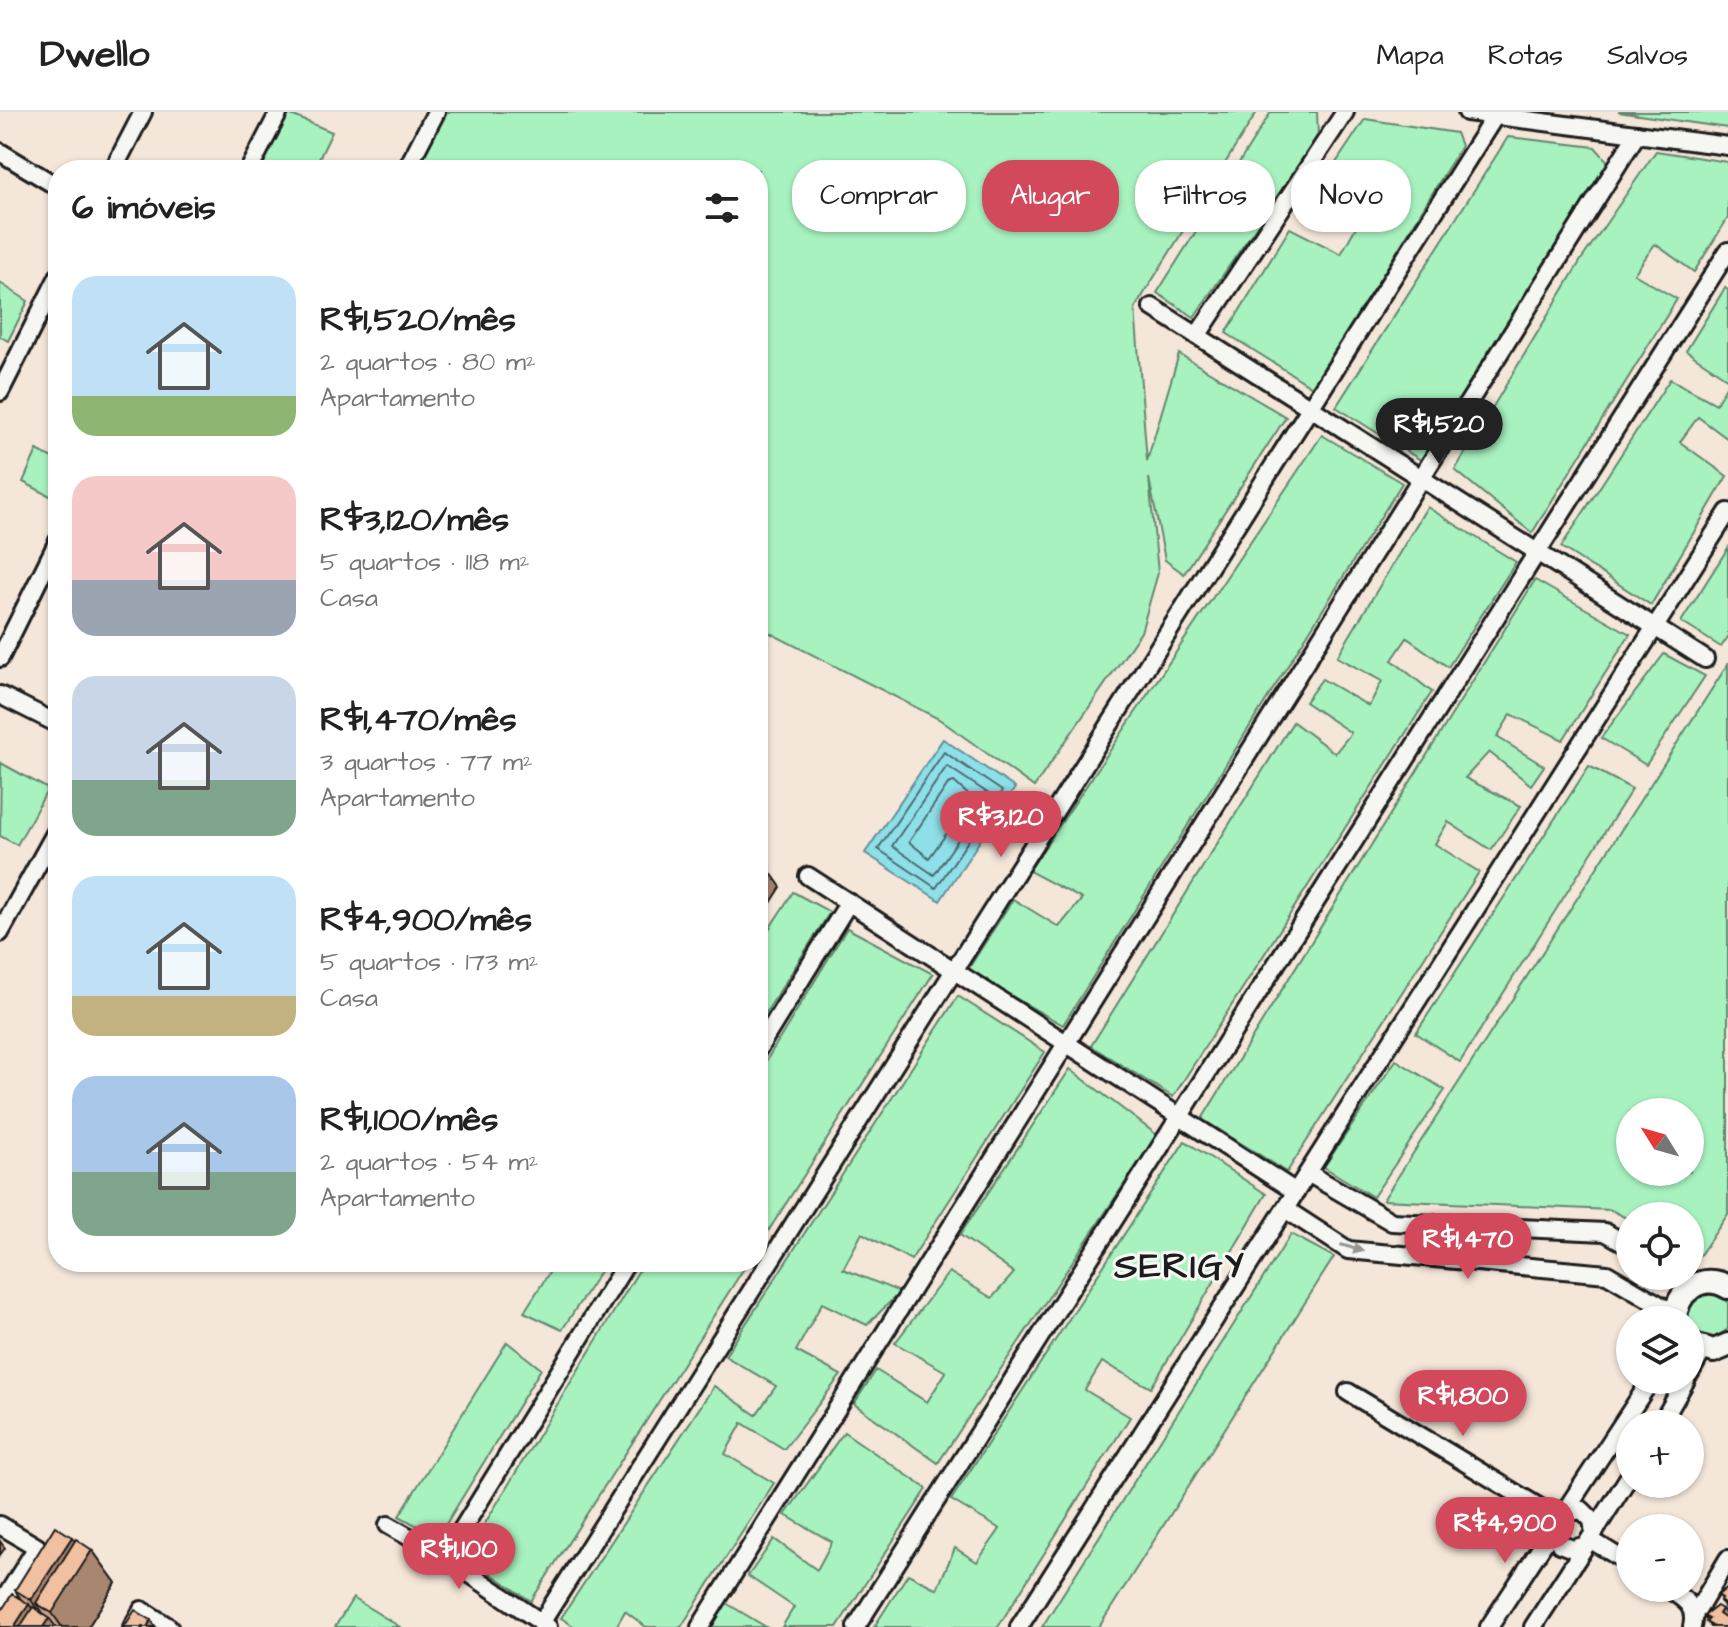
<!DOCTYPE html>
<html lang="pt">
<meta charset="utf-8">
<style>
:root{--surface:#fff;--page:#f2f2f2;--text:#222;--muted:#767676;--line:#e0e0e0;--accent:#d1495b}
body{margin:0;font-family:"Architects Daughter",sans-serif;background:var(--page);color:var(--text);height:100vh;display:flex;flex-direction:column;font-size:30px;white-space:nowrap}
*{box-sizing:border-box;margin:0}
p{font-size:26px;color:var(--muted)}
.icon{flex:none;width:44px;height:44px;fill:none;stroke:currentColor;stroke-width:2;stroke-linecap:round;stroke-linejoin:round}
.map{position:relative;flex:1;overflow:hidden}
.sheet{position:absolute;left:48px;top:48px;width:720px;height:1112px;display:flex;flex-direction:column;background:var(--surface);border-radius:32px;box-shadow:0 2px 6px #0004}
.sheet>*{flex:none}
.guide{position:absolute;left:792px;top:48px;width:760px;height:72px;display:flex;gap:16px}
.needle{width:52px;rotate:307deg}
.controls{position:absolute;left:1616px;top:986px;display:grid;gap:16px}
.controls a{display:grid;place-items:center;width:88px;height:88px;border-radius:50%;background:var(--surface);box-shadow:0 2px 6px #0004;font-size:40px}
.price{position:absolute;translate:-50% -68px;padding:0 18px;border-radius:28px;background:var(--accent);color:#fff;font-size:26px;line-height:52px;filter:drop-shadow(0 2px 4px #0008)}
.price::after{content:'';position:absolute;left:50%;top:48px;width:24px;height:18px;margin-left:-12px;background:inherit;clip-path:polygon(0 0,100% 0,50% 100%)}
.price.on{background:#222;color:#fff}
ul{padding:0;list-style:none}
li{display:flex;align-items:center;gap:24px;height:200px;padding:0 24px}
li span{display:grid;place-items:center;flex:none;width:224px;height:160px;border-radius:24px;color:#555}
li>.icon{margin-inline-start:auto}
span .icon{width:96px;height:96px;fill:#fffc;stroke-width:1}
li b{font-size:34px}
h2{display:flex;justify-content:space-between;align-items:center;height:96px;padding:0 24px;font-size:34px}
.tag{padding:0 28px;border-radius:32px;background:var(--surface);box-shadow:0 2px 6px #0004;font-size:28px;line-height:72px}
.tag.on{background:var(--accent);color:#fff}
header{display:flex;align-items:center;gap:48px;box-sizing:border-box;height:112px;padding:0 40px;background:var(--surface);border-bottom:2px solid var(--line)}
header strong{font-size:38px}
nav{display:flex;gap:44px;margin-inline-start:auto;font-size:28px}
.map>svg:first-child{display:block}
</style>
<header>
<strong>Dwello</strong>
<nav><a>Mapa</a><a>Rotas</a><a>Salvos</a></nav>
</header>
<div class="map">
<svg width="1728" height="1515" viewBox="0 0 1728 1515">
<rect width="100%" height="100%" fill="#f4e6d9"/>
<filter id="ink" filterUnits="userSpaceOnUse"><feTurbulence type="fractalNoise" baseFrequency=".0125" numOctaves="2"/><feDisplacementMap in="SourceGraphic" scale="16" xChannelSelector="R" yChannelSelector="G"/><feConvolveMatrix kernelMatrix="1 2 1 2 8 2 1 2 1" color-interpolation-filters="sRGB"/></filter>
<g filter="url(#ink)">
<!-- green -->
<g fill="#a8f2c0" stroke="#62876e" stroke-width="2" fill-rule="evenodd">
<path d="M284 0 332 20 317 51 331 58H276L262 51Z"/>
<path d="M439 0H1257L1135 196 1147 349 1179 242 1286 305 1184 462 1165 448 1149 366 1158 461 1141 520 1034 675 939 607 758 515V58H412Z"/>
<path d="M1271 0H1317L1318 25 1194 205 1157 181Z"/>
<path d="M1618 0H1728V16Z"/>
<path d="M1365 7 1456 21 1461 34 1314 276 1226 221 1290 116 1341 142 1357 113 1316 81Z"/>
<path d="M1508 25 1595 35 1610 52 1424 350 1336 295Z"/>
<path d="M1656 39 1728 50V106L1694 160 1655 132 1634 162 1677 187 1532 421 1455 358 1581 148Z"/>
<path d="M0 171 28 189 8 229 0 224Z"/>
<path d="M1725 176 1728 178V267L1686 239Z"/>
<path d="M1670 267 1716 292 1728 271V327L1698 305 1680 330 1727 364 1651 493 1561 435Z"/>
<path d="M1322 323 1402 371 1063 913 967 859 1013 787 1059 815 1082 787 1029 759Z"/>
<path d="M37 338 58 349V388L23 370Z"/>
<path d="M1427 395 1516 450 1448 555 1407 526 1392 548 1432 580 1173 985 1091 934 1293 610 1335 641 1351 621 1305 590 1322 567 1369 594 1382 569 1337 545Z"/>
<path d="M1728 436V525L1721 535 1681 510Z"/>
<path d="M1535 468 1630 522 1563 628 1511 602 1497 625 1544 654 1531 673 1489 640 1465 666 1521 694 1491 738 1448 710 1435 732 1479 760 1287 1060 1202 1007Z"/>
<path d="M1664 542 1705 564 1646 653 1601 626Z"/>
<path d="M1728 552V1102L1700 1143 1690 1138V1104H1630V1108L1611 1098 1383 1088ZM1630 1000H1690V1060H1630Z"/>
<path d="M1 651 48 677 17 733 0 724Z"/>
<path d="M1589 654 1632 677 1460 950 1416 921Z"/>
<path d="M793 780 830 800 758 913V834Z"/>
<path d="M847 816 933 862 758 1135V962Z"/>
<path d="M958 884 1045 940 911 1148 862 1121 843 1157 900 1180 867 1213 822 1191 796 1239 841 1263 784 1337 742 1311 725 1342 774 1371 681 1515H646L625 1499 616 1515H575L561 1506 714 1274 756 1303 776 1274 725 1244Z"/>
<path d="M1396 948 1445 978 1373 1085 1324 1055Z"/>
<path d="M1070 957 1157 1023 938 1351 854 1292 876 1258 927 1290 946 1260 895 1231 949 1160 992 1186 1014 1161 960 1123Z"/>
<path d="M1185 1029 1266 1082 1151 1276 1102 1250 1085 1278 1130 1305 998 1515H874L908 1462 937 1477 955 1436 977 1450 1000 1417 951 1388Z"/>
<path d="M1291 1122 1334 1145 1099 1515H1042Z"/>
<path d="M556 1150H606L562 1218 524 1200Z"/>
<path d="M644 1150H748L531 1489 465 1444Z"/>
<path d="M1705 1179 1720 1182 1728 1190V1217L1711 1228 1690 1220V1208H1684L1687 1192Z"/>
<path d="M507 1230 541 1257 438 1425 399 1404Z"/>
<path d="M844 1320 927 1377 837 1515H782L794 1495 748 1464 774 1427 817 1458 832 1430 785 1403Z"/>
<path d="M353 1486 400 1515H335Z"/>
<path d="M726 1491 766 1515H712Z"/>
</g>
<!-- water -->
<path fill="#8edfe8" stroke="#609196" stroke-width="2" d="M943 627 1015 676 940 789 865 741Z"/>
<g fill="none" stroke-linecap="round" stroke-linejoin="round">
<!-- shore -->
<g stroke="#4a6a6e" stroke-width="2">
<path d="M944 640 1002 679 936 776 878 737Z"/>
<path d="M947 654 989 682 934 763 892 734Z"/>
<path d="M954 670 972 686 929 746 909 730 948 672Z"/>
</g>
<defs>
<g id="street">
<path d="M1467 0 1728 34"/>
<path d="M0 40 58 75"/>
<path d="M113 58 143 0"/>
<path d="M249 58 279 0"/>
<path d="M406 58 436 0"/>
<path d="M1152 195 1705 547"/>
<path d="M1197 224 1345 0"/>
<path d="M0 280 58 165"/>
<path d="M0 546 58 429"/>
<path d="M0 583 58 612"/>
<path d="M808 764 1296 1080"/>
<path d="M0 821 58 716"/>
<path d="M758 937 849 790"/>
<path d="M1308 1061 1392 1110 1605 1120 1630 1134"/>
<path d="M1285 1097 1348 1138 1607 1162 1675 1202"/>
<path d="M1690 1261 1703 1238"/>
<path d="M1348 1280 1557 1406"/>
<path d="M1661 1312 1686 1268"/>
<path d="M1562 1401 1582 1398 1592 1408 1594 1421"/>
<path d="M1555 1412 1560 1432 1573 1437 1586 1433 1630 1363"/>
<path d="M0 1413 37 1435 0 1494"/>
<path d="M388 1413 445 1445 548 1515"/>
<path d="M1591 1428 1630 1452"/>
<path d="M445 1445 627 1150"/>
<path d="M1667 1476C1684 1487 1697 1493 1692 1515"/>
<path d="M1694 1504 1728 1447"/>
<path d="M541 1511 1495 4"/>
<path d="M132 1515 142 1498 169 1515"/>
<path d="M700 1515 1637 22"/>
<path d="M856 1515 1728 139"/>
<path d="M1019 1515 1728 400"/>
<path d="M1489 1515 1651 1268"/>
<path d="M1533 1515 1586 1433"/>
</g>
<g id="secondary">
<path d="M1675 1208C1676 1179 1702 1160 1728 1175"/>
<path d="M1690 1232 1714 1239 1728 1233"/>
</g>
</defs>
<!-- street casing -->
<use href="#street" stroke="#1c1c1c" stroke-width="22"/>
<!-- secondary casing -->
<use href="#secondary" stroke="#1c1c1c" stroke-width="28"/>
<!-- street -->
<use href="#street" stroke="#f6f6f2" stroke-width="16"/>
<!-- secondary -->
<use href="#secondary" stroke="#f6f6f2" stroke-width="22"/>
</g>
<!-- wall -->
<g fill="#cea58a" stroke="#1c1c1c" stroke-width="2">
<path d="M75 1429 92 1438 116 1471 88 1515H0L22 1489 15 1478Z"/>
<path d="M1728 1475V1515H1710L1704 1504 1722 1497 1726 1503 1728 1501 1720 1489 1721 1488 1718 1483Z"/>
</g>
<!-- shaded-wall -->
<g fill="#a88670" stroke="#1c1c1c" stroke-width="2">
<path d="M758 743 781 775 758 811Z"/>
<path d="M72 1425 87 1446 92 1438 116 1471 88 1515H62L52 1501 36 1491 48 1508 49 1506 56 1515H14L29 1492 44 1514 46 1510 31 1488Z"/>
<path d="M0 1429 5 1436 0 1443Z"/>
<path d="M1722 1497 1728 1505V1511L1719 1502Z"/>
<path d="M151 1508 156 1515H147Z"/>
</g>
<!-- building -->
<g fill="#f0c0a0" stroke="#1c1c1c" stroke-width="2">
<path d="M55 1414 72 1425 31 1488 15 1478Z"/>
<path d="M76 1427 92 1438 52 1501 36 1491Z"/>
<path d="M1728 1475V1495L1720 1489 1722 1486 1718 1483Z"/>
<path d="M12 1482 29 1492 14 1515H0V1501Z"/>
<path d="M1717 1494 1722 1497 1719 1502 1725 1506 1728 1500V1512L1726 1515H1714L1706 1510 1709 1507 1704 1504Z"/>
<path d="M33 1495 49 1506 43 1515H20Z"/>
<path d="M135 1498 151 1508 147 1515H124Z"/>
</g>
<!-- one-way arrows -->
<defs><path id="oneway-solid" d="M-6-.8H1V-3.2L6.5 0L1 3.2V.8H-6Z" transform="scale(2)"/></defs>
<use fill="#949492" href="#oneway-solid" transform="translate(1352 1136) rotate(17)"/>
</g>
<g text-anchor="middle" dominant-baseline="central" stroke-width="6" stroke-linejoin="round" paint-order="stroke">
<!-- district labels -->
<g font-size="36" font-weight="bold" letter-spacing="2" fill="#1c1c1c" stroke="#f6f6f2">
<text x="1180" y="1154">SERIGY</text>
</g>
</g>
</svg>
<div class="controls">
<a><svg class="needle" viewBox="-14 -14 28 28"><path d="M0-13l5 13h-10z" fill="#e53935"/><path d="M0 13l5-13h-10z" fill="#767676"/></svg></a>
<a><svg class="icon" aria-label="locate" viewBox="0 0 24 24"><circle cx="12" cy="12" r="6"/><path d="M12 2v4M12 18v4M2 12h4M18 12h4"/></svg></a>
<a><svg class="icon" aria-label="layers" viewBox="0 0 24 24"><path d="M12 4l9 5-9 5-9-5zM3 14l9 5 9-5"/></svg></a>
<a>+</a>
<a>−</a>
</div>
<b class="price on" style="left:1439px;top:354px">R$1,520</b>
<b class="price" style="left:1001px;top:747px">R$3,120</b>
<b class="price" style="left:1468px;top:1169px">R$1,470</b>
<b class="price" style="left:1463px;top:1326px">R$1,800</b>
<b class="price" style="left:1505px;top:1453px">R$4,900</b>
<b class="price" style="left:459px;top:1479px">R$1,100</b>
<div class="guide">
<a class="tag">Comprar</a>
<a class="tag on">Alugar</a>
<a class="tag">Filtros</a>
<a class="tag">Novo</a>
</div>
<section class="sheet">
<h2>6 imóveis<svg class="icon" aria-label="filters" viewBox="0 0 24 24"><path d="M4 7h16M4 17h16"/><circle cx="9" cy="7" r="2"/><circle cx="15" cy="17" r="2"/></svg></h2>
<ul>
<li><span style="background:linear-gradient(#bfe0f5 75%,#8fb573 0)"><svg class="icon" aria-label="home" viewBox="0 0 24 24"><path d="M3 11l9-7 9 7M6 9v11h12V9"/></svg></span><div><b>R$1,520/mês</b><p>2 quartos · 80 m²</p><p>Apartamento</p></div></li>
<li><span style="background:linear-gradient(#f6c9c9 65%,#9aa5b1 0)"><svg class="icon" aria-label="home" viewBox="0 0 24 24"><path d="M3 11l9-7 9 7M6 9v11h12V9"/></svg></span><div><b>R$3,120/mês</b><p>5 quartos · 118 m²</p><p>Casa</p></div></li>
<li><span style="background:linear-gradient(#c9d6e8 65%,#7fa58c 0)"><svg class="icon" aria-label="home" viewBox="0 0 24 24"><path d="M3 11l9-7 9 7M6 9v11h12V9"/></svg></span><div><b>R$1,470/mês</b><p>3 quartos · 77 m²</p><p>Apartamento</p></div></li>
<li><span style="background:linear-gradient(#bfe0f5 75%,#c2b280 0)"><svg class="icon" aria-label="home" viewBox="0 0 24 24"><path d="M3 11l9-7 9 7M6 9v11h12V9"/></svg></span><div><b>R$4,900/mês</b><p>5 quartos · 173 m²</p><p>Casa</p></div></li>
<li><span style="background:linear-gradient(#a9c7e8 60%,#7fa58c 0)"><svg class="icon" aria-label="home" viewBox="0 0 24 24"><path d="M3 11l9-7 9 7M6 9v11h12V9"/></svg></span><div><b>R$1,100/mês</b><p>2 quartos · 54 m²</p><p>Apartamento</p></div></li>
</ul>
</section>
</div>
